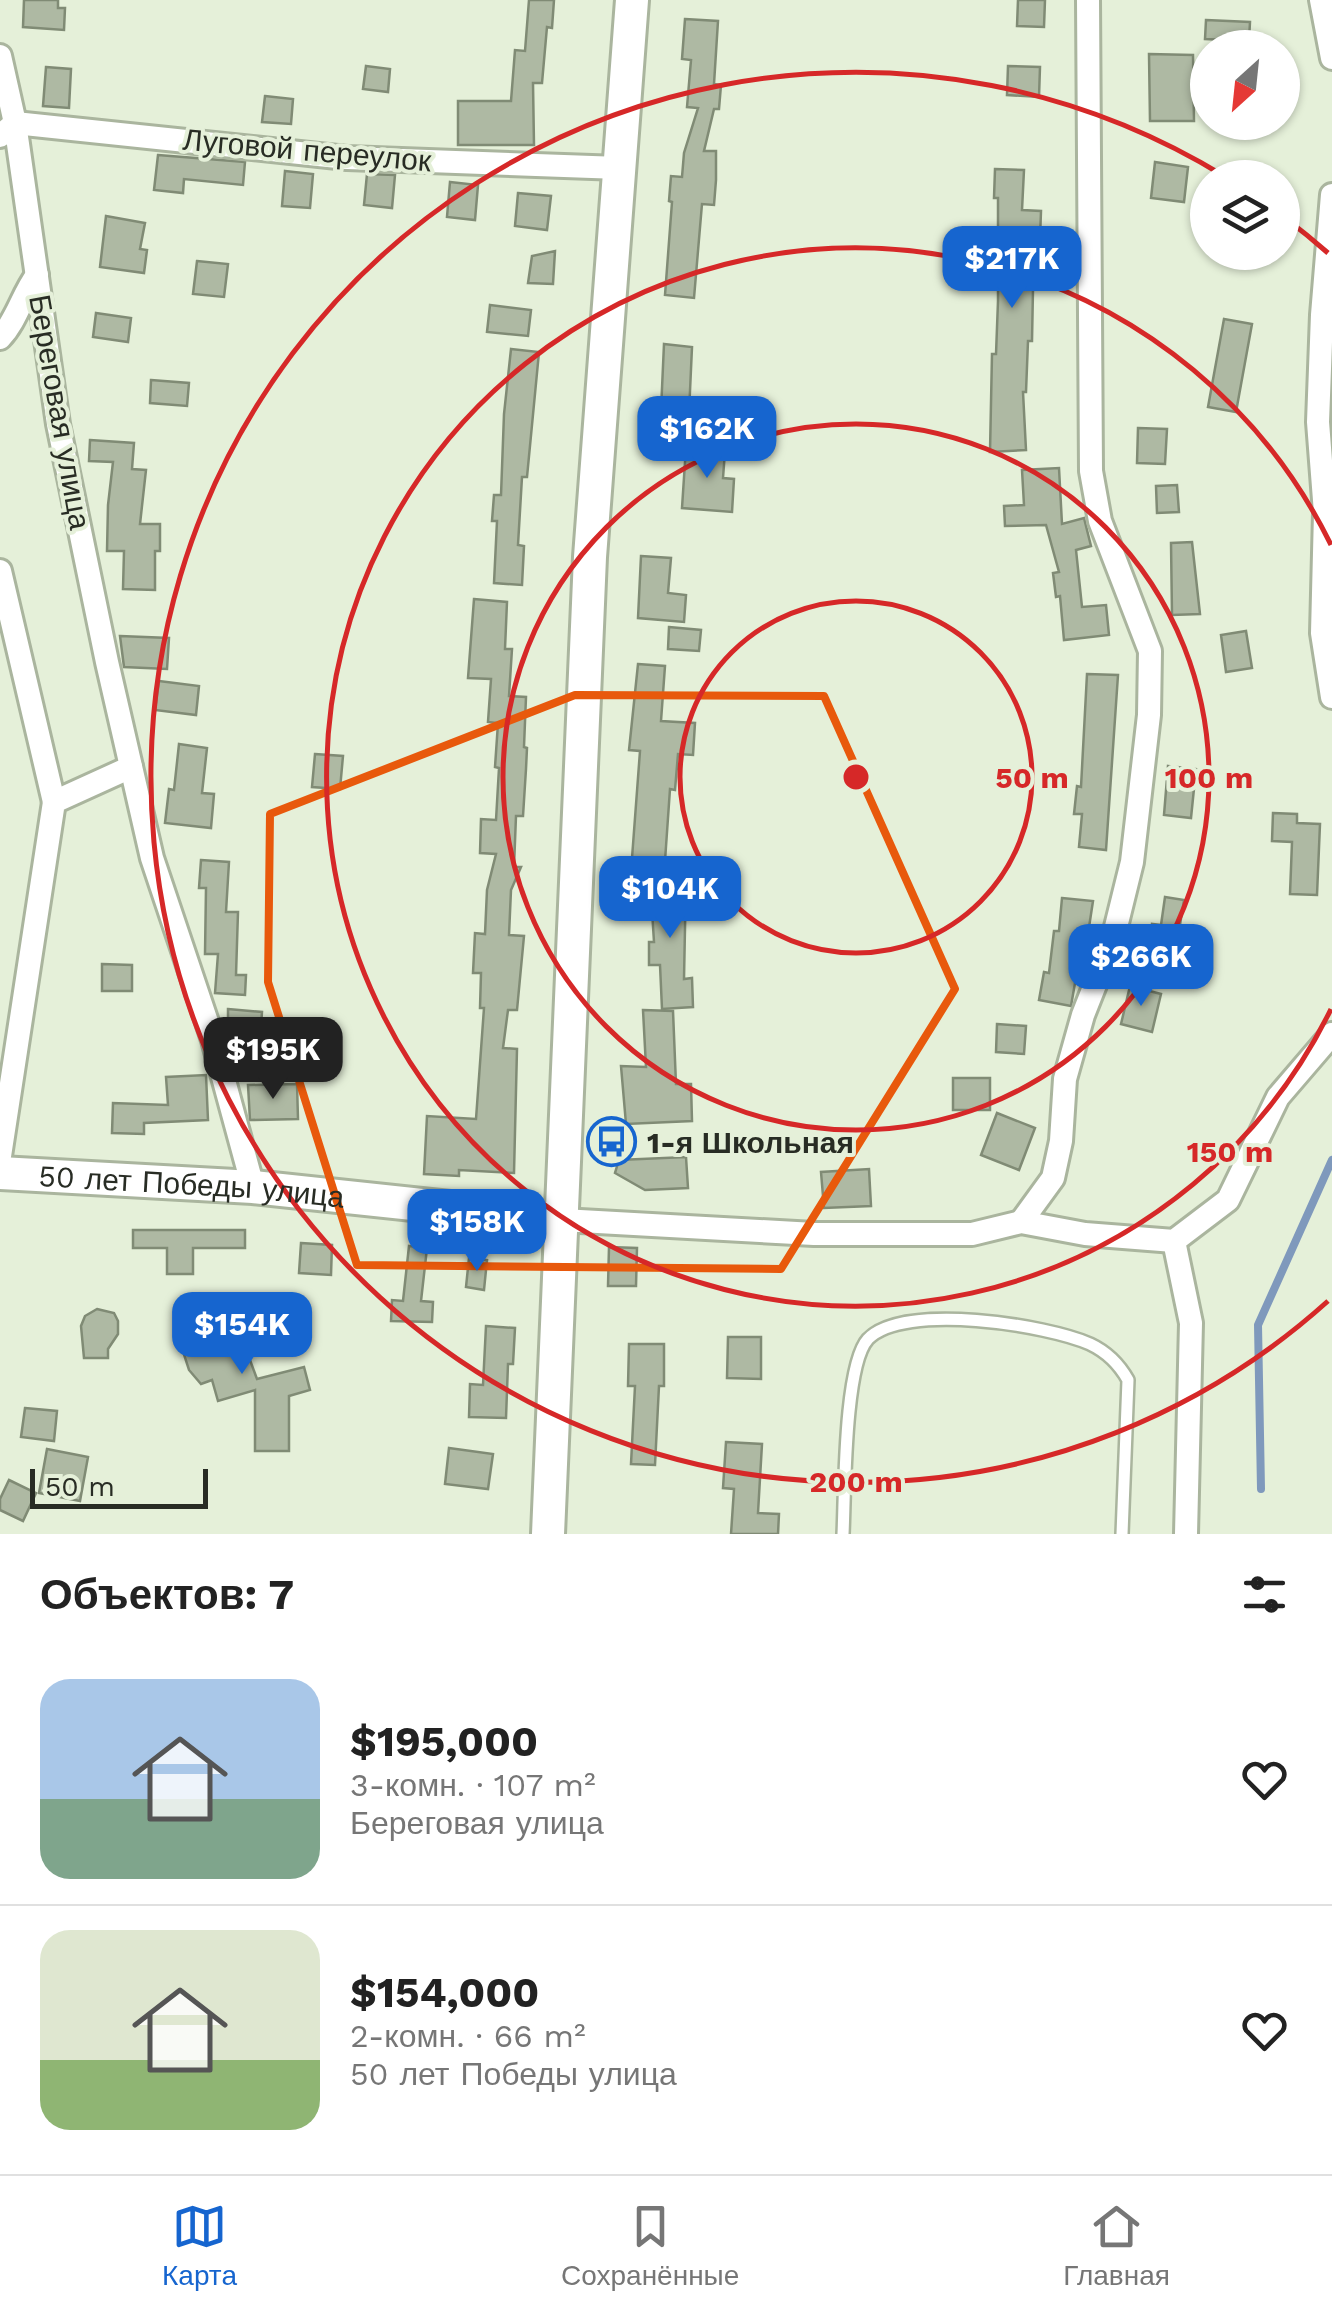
<!DOCTYPE html>
<html lang="ru">
<meta charset="utf-8">
<style>
:root{--surface:#fff;--page:#f6f6f6;--text:#222;--muted:#767676;--line:#e0e0e0;--accent:#1665cf}
body{margin:0;font-family:"Work Sans",sans-serif;background:var(--page);color:var(--text);height:100vh;display:flex;flex-direction:column;font-size:38px;white-space:nowrap}
*{box-sizing:border-box;margin:0}
p{font-size:32px;color:var(--muted)}
.icon{flex:none;width:55px;height:55px;fill:none;stroke:currentColor;stroke-width:2;stroke-linecap:round;stroke-linejoin:round}
.map{position:relative;height:1534px;overflow:hidden}
.sheet{display:flex;flex-direction:column;background:var(--surface);flex:1}
.sheet>*{flex:none}
.needle{width:65px;rotate:207deg}
.buttons{position:absolute;left:1190px;top:30px;display:grid;gap:20px}
.buttons a{display:grid;place-items:center;width:110px;height:110px;border-radius:50%;background:var(--surface);box-shadow:0 2px 8px #0004;font-size:50px}
.scale{position:absolute;left:30px;bottom:25px;width:178px;box-sizing:border-box;padding-left:10px;border:5px solid #282c24;border-top:0;font-size:28px;line-height:35px;white-space:nowrap;color:#282c24;-webkit-text-stroke:8px #e5f0d9;paint-order:stroke}
.price{position:absolute;translate:-50% -85px;padding:0 22px;border-radius:20px;background:var(--accent);color:#fff;font-size:32px;line-height:65px;filter:drop-shadow(0 2px 5px #0008)}
.price::after{content:'';position:absolute;left:50%;top:60px;width:30px;height:22px;margin-left:-15px;background:inherit;clip-path:polygon(0 0,100% 0,50% 100%)}
.price.selected{background:#222;color:#fff}
ul{padding:0;list-style:none}
li{display:flex;align-items:center;gap:30px;height:250px;padding:0 40px}
li+li{border-top:2px solid var(--line)}
li span{display:grid;place-items:center;flex:none;width:280px;height:200px;border-radius:30px;color:#555}
li>.icon{margin-inline-start:auto}
span .icon{width:120px;height:120px;fill:#fffc;stroke-width:1}
li b{font-size:42px}
h2{display:flex;justify-content:space-between;align-items:center;height:120px;padding:0 40px;font-size:42px}
.tab-bar{display:flex;justify-content:space-around;align-items:center;height:140px;border-top:2px solid var(--line);background:var(--surface);font-size:28px;color:var(--muted)}
.tab-bar a{display:grid;justify-items:center;gap:5px}
.tab-bar .selected{color:var(--accent)}
.map>svg:first-child{display:block}
</style>
<div class="map">
<svg width="1332" height="1534" viewBox="0 0 1332 1534">
<rect width="100%" height="100%" fill="#e5f0d9"/>
<g fill="none" stroke-linecap="round" stroke-linejoin="round">
<!-- stream -->
<path stroke="#7f99bc" stroke-width="8" d="M1261 1489 1258 1325 1332 1160"/>
</g>
<!-- building -->
<g fill="#aeb9a3" stroke="#808b75" stroke-width="2.5">
<path d="M24 0H58V8H65L64 30 23 27Z"/>
<path d="M529 0H554L552 28 547 27 542 83H533L534 145H458V101H511L515 50 525 51Z"/>
<path d="M1018 0H1045L1044 27 1017 26Z"/>
<path d="M685 19 718 21 714 84 721 85 719 109H714L704 151H716V180L714 205 702 204 694 298 665 295 672 202 669 201 671 176 682 177 684 153 698 108 687 107 691 60 682 59Z"/>
<path d="M1206 20 1250 22 1249 41 1205 39Z"/>
<path d="M1149 54 1193 55 1194 121H1150Z"/>
<path d="M366 66 390 69 388 92 363 89Z"/>
<path d="M1008 66 1040 67 1039 97 1007 95Z"/>
<path d="M46 67 71 69 69 108 43 106Z"/>
<path d="M265 96 293 99 291 124 262 122Z"/>
<path d="M158 155 245 162 243 185 184 179 183 193 154 190Z"/>
<path d="M1155 162 1188 167 1184 202 1151 198Z"/>
<path d="M995 169 1024 170 1022 210 1041 211 1040 239 1034 238 1032 341H1028L1026 392H1023L1026 450 990 452 992 354H996L998 301V198H994Z"/>
<path d="M285 171 313 174 310 208 282 206Z"/>
<path d="M367 174 395 175 392 208 364 205Z"/>
<path d="M450 182 478 185 475 220 447 217Z"/>
<path d="M518 193 551 196 547 230 515 226Z"/>
<path d="M106 216 145 223 140 249 147 250 144 273 100 267Z"/>
<path d="M555 251 553 284 528 283 532 256Z"/>
<path d="M197 261 228 264 224 297 193 294Z"/>
<path d="M490 305 531 310 528 336 487 332Z"/>
<path d="M96 313 131 318 128 342 93 337Z"/>
<path d="M1224 319 1252 324 1236 412 1208 407Z"/>
<path d="M664 344 692 347 688 435 660 433Z"/>
<path d="M511 349 539 352 527 477H522L518 545 524 546 522 585 494 583 497 521H492L494 495H501L504 414Z"/>
<path d="M151 380 189 383 187 406 150 403Z"/>
<path d="M1138 428 1167 429 1165 464 1137 463Z"/>
<path d="M90 440 134 443 132 469 146 470 140 524H160V551H155V590L123 589 124 551H107L108 505 113 462 89 461Z"/>
<path d="M686 447 725 451 723 478 734 479 732 512 682 508Z"/>
<path d="M1059 468 1062 524 1084 518 1091 546 1076 550 1082 607 1106 605 1109 635 1064 640 1060 596 1056 597 1053 573 1059 572 1046 525 1005 526 1004 506 1024 505 1022 470Z"/>
<path d="M1177 485 1179 512 1157 513 1156 486Z"/>
<path d="M1192 542 1200 614 1172 615 1171 543Z"/>
<path d="M641 556 671 558 668 593 686 595 684 622 638 618Z"/>
<path d="M474 599 507 602 505 649H512L509 696 526 697 524 747 527 748 526 769 523 816H516L514 867H521L511 890 509 935 524 936 517 1010H508L503 1048 517 1049 514 1173 459 1170V1176L424 1174 427 1116 476 1119 484 1008H480L481 973H473L475 933 485 934 487 890 496 854 480 853 481 819 496 820 499 768 495 767 498 723 488 722 491 679 468 678Z"/>
<path d="M669 627 701 630 699 651 668 649Z"/>
<path d="M1246 631 1252 668 1226 672 1221 635Z"/>
<path d="M120 636 169 638 167 669 124 667Z"/>
<path d="M638 664 665 666 661 721 695 723 693 755 678 754 675 790 670 789 665 861 632 858 640 751 629 750Z"/>
<path d="M1087 674 1118 675 1106 850 1079 847 1082 814H1074L1077 786 1081 787Z"/>
<path d="M159 681 199 686 196 715 155 710Z"/>
<path d="M179 744 207 748 202 793 214 794 211 828 165 823 169 789 174 790Z"/>
<path d="M315 754 343 756 340 789 312 787Z"/>
<path d="M1168 766 1196 769 1191 818 1164 815Z"/>
<path d="M1273 813 1297 814V823L1320 824 1317 895 1290 894 1292 842 1272 841Z"/>
<path d="M201 860 229 862 226 912H238L236 975H246L245 995 215 993 218 954H205L206 888H199Z"/>
<path d="M686 877 684 979 692 978 693 1007 662 1009 660 965H649V942H654L650 879Z"/>
<path d="M1165 897 1184 900 1175 955 1148 951 1152 924 1161 925Z"/>
<path d="M1062 898 1093 901 1084 960H1079L1071 1006 1039 1000 1044 972 1049 973 1054 931H1059Z"/>
<path d="M102 964 132 965V991H102Z"/>
<path d="M1130 986 1161 994 1152 1032 1121 1024Z"/>
<path d="M228 1009 262 1012 260 1041 228 1039Z"/>
<path d="M643 1010 673 1011 676 1084H691L692 1121 626 1124 621 1066 646 1067Z"/>
<path d="M997 1024 1026 1026 1024 1054 996 1052Z"/>
<path d="M206 1075 208 1120 144 1123V1134L112 1133 113 1103 168 1105 166 1077Z"/>
<rect x="953" y="1078" width="37" height="32"/>
<path d="M297 1084 298 1119 250 1120 248 1085Z"/>
<path d="M997 1113 1035 1128 1019 1170 981 1155Z"/>
<path d="M686 1157 688 1188 645 1190 615 1173 619 1160Z"/>
<path d="M869 1169 871 1206 824 1208 821 1172Z"/>
<path d="M133 1230H245V1248H193V1274H167V1248H133Z"/>
<path d="M301 1243 332 1245 331 1275 299 1273Z"/>
<path d="M409 1246 427 1248 421 1301 433 1302 432 1322 391 1321 392 1300 403 1301Z"/>
<path d="M609 1247 637 1248 636 1286H608Z"/>
<path d="M469 1258 487 1260 484 1290 466 1287Z"/>
<path d="M97 1309 114 1313 118 1321V1334L108 1349V1358H84L81 1326 85 1316Z"/>
<path d="M234 1314 243 1317 248 1325 243 1341 257 1379 304 1367 310 1390 289 1396V1451H255V1390L218 1401 212 1380 201 1384 189 1370 177 1333 194 1320H202L213 1328Z"/>
<path d="M486 1326 515 1328 513 1364H508L506 1418 469 1417 470 1384 483 1385Z"/>
<path d="M728 1337H761V1379L727 1378Z"/>
<path d="M629 1344H664V1386H659L655 1465 631 1464 635 1386H628Z"/>
<path d="M25 1408 57 1411 54 1441 21 1437Z"/>
<path d="M726 1442 762 1444 758 1513 779 1514 778 1534H731L734 1489 723 1488Z"/>
<path d="M449 1448 493 1454 488 1489 445 1484Z"/>
<path d="M47 1449 88 1457 80 1501 39 1493Z"/>
<path d="M9 1480 36 1493 23 1521 0 1510V1499Z"/>
</g>
<g fill="none" stroke-linecap="round" stroke-linejoin="round">
<defs>
<path id="service" d="M843 1534C845 1494 844 1365 868 1339 904 1302 1047 1325 1090 1344 1107 1352 1119 1364 1128 1380L1122 1534"/>
<g id="minor">
<path d="M1321 0 1332 58"/>
<path d="M0 56 15 123 58 424 107 662 152 858 213 1040 253 1187"/>
<path d="M0 136 15 123 347 158 620 168"/>
<path d="M1332 195 1322 315 1318 422 1325 513 1322 633 1332 697"/>
<path d="M0 338C17 320 22 295 37 275"/>
<path d="M0 571 54 802"/>
<path d="M0 1156 54 802 131 767"/>
<path d="M562 1220 814 1234H972L1021 1222 1085 1234 1174 1241 1228 1200 1278 1097 1332 1034"/>
<path d="M1021 1222 1053 1178 1061 1141 1065 1079 1083 1015 1113 939 1132 862 1149 715 1150 651 1100 521 1091 471 1088 0"/>
<path d="M1174 1241 1191 1323 1186 1534"/>
</g>
<g id="secondary">
<path id="s1" d="M0 1173 253 1187 562 1220"/>
<path d="M548 1534 590 557 632 0"/>
</g>
</defs>
<!-- service casing -->
<use href="#service" stroke="#aab59e" stroke-width="16"/>
<!-- minor casing -->
<use href="#minor" stroke="#aab59e" stroke-width="28"/>
<!-- secondary casing -->
<use href="#secondary" stroke="#aab59e" stroke-width="38"/>
<!-- service -->
<use href="#service" stroke="#fff" stroke-width="11"/>
<!-- minor -->
<use href="#minor" stroke="#fff" stroke-width="22"/>
<!-- secondary -->
<use href="#secondary" stroke="#fff" stroke-width="32"/>
</g>
<!-- marked area -->
<path fill="none" stroke="#e8590c" stroke-width="8" stroke-linejoin="round" d="M575 695 824 696 955 989 781 1269 357 1265 268 982 270 814Z"/>
<!-- distance rings -->
<g fill="none" stroke="#d62828" stroke-width="5">
<circle cx="856" cy="777" r="176"/>
<circle cx="856" cy="777" r="353"/>
<path d="M1331 1009A529 529 0 1 1 1331 545"/>
<path d="M1328 1301A705 705 0 1 1 1224 176M1285 218A705 705 0 0 1 1328 253"/>
</g>
<!-- icons -->
<defs>
<symbol id="bus-ring" viewBox="-11 -11 22 22"><circle r="9.5" fill="#e5f0d9" stroke="#1665cf" stroke-width="1.5"/><path d="M-5-6H5V4H4V6H2V4H-2V6H-4V4H-5ZM-3.5-4V0h7V-4ZM-3.5 1.2v1.5H-2V1.2ZM2 1.2v1.5H3.5V1.2Z" fill="#1665cf"/></symbol>
</defs>
<g fill-rule="evenodd">
<use href="#bus-ring" x="584" y="1114" width="55" height="55"/>
</g>
<g text-anchor="middle" dominant-baseline="central" stroke-width="8" stroke-linejoin="round" paint-order="stroke">
<!-- street labels -->
<g font-size="30" fill="#282c24" stroke="#e5f0d9">
<text transform="translate(307 150) rotate(5)">Луговой переулок</text>
<text transform="translate(60 412) rotate(80)">Береговая улица</text>
<text stroke="none"><textPath href="#s1" startOffset="192">50 лет Победы улица</textPath></text>
</g>
<!-- poi labels -->
<g font-size="30" font-weight="bold" fill="#282c24" stroke="#e5f0d9" text-anchor="start">
<text x="647" y="1142">1-я Школьная</text>
</g>
</g>
<circle cx="856" cy="777" r="15" fill="#d62828" stroke="#e5f0d9" stroke-width="5"/>
<g font-size="30" text-anchor="middle" font-weight="bold" fill="#d62828" stroke="#e5f0d9" stroke-width="8" stroke-linejoin="round" paint-order="stroke">
<text x="1032" y="788">50 m</text>
<text x="1209" y="788">100 m</text>
<text x="1230" y="1162">150 m</text>
<text x="856" y="1492">200 m</text>
</g>
</svg>
<div class="buttons">
<a><svg class="needle" viewBox="-14 -14 28 28"><path d="M0-13l5 13h-10z" fill="#e53935"/><path d="M0 13l5-13h-10z" fill="#767676"/></svg></a>
<a><svg class="icon" aria-label="layers" viewBox="0 0 24 24"><path d="M12 4l9 5-9 5-9-5zM3 14l9 5 9-5"/></svg></a>
</div>
<div class="scale">50 m</div>
<b class="price" style="left:1012px;top:311px">$217K</b>
<b class="price" style="left:707px;top:481px">$162K</b>
<b class="price" style="left:670px;top:941px">$104K</b>
<b class="price" style="left:1141px;top:1009px">$266K</b>
<b class="price selected" style="left:273px;top:1102px">$195K</b>
<b class="price" style="left:477px;top:1274px">$158K</b>
<b class="price" style="left:242px;top:1377px">$154K</b>
</div>
<section class="sheet">
<h2>Объектов: 7<svg class="icon" aria-label="filters" viewBox="0 0 24 24"><path d="M4 7h16M4 17h16"/><circle cx="9" cy="7" r="2"/><circle cx="15" cy="17" r="2"/></svg></h2>
<ul>
<li><span style="background:linear-gradient(#a9c7e8 60%,#7fa58c 0)"><svg class="icon" aria-label="home" viewBox="0 0 24 24"><path d="M3 11l9-7 9 7M6 9v11h12V9"/></svg></span><div><b>$195,000</b><p>3-комн. · 107 m²</p><p>Береговая улица</p></div><svg class="icon" aria-label="heart" viewBox="0 0 24 24"><path d="M12 20l-8-8c-3-5 5-10 8-4 3-6 11-1 8 4z"/></svg></li>
<li><span style="background:linear-gradient(#dfe7d0 65%,#8fb573 0)"><svg class="icon" aria-label="home" viewBox="0 0 24 24"><path d="M3 11l9-7 9 7M6 9v11h12V9"/></svg></span><div><b>$154,000</b><p>2-комн. · 66 m²</p><p>50 лет Победы улица</p></div><svg class="icon" aria-label="heart" viewBox="0 0 24 24"><path d="M12 20l-8-8c-3-5 5-10 8-4 3-6 11-1 8 4z"/></svg></li>
</ul>
</section>
<nav class="tab-bar">
<a class="selected"><svg class="icon" aria-label="map" viewBox="0 0 24 24"><path d="M3 6l6-2 6 2 6-2v14l-6 2-6-2-6 2zM9 4v14M15 6v14"/></svg>Карта</a>
<a><svg class="icon" aria-label="saved" viewBox="0 0 24 24"><path d="M7 4h10v16l-5-4-5 4z"/></svg>Сохранённые</a>
<a><svg class="icon" aria-label="home" viewBox="0 0 24 24"><path d="M3 11l9-7 9 7M6 9v11h12V9"/></svg>Главная</a>
</nav>
